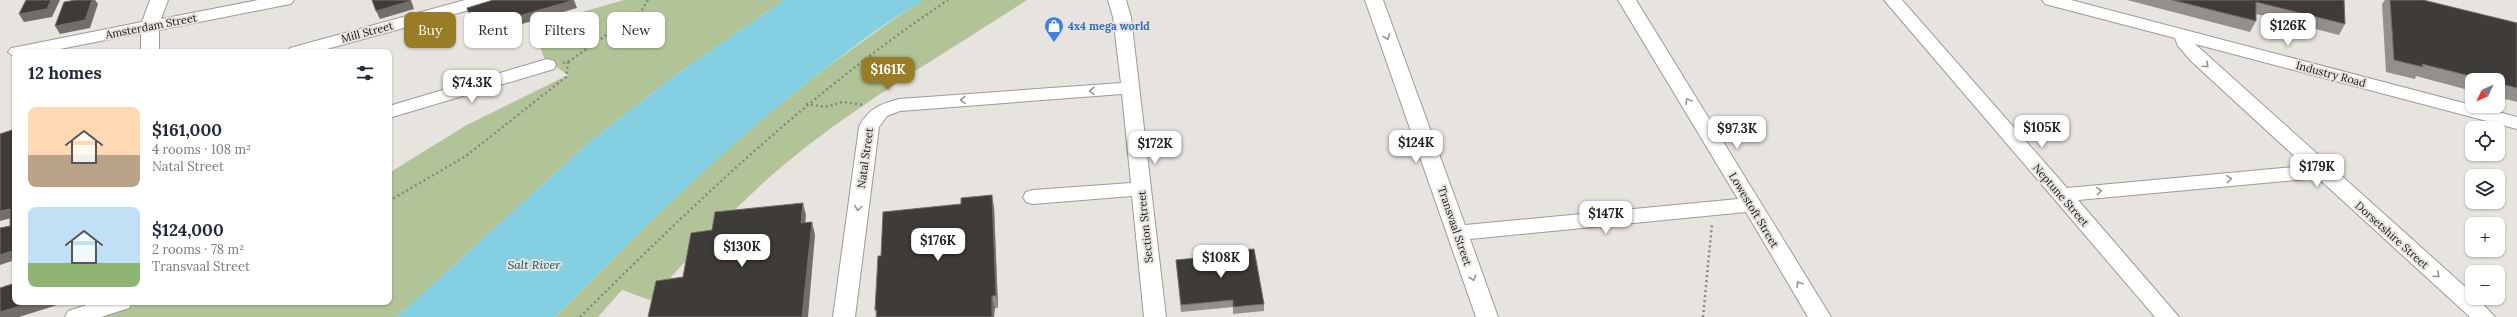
<!DOCTYPE html>
<meta charset="utf-8">
<style>
:root{--surface:#fff;--page:#f2f2f3;--text:#1f2937;--muted:#747a83;--accent:#997c25}
body{margin:0;font-family:Lora,serif;background:var(--page);color:var(--text);height:100vh;display:flex;flex-direction:column;font-size:15px;white-space:nowrap}
*{box-sizing:border-box;margin:0}
p{font-size:13px;color:var(--muted)}
.icon{flex:none;width:22px;height:22px;fill:none;stroke:currentColor;stroke-width:2;stroke-linecap:round;stroke-linejoin:round}
.map{position:relative;flex:1;overflow:hidden}
.panel{position:absolute;left:12px;top:49px;width:380px;height:256px;display:flex;flex-direction:column;background:var(--surface);border-radius:8px;box-shadow:0 1px 3px #0004}
.panel>*{flex:none}
.guide{position:absolute;left:404px;top:12px;width:380px;height:36px;display:flex;gap:8px}
.needle{width:26px;rotate:226deg}
.buttons{position:absolute;left:2465px;top:73px;display:grid;gap:8px}
.buttons a{display:grid;place-items:center;width:40px;height:40px;border-radius:8px;background:var(--surface);box-shadow:0 1px 3px #0004;font-size:20px}
.price{position:absolute;translate:-50% -34px;padding:0 9px;border-radius:8px;background:#fff;color:#222;font-size:13px;line-height:26px;filter:drop-shadow(0 1px 2px #0008)}
.price::after{content:'';position:absolute;left:50%;top:24px;width:12px;height:9px;margin-left:-6px;background:inherit;clip-path:polygon(0 0,100% 0,50% 100%)}
.price.active{background:var(--accent);color:#fff}
ul{padding:0;list-style:none}
li{display:flex;align-items:center;gap:12px;height:100px;padding:0 16px}
li span{display:grid;place-items:center;flex:none;width:112px;height:80px;border-radius:8px;color:#555}
li>.icon{margin-inline-start:auto}
span .icon{width:48px;height:48px;fill:#fffc;stroke-width:1}
li b{font-size:17px}
h2{display:flex;justify-content:space-between;align-items:center;height:48px;padding:0 16px;font-size:17px}
.tag{padding:0 14px;border-radius:8px;background:var(--surface);box-shadow:0 1px 3px #0004;font-size:14px;line-height:36px}
.tag.active{background:var(--accent);color:#fff}
.map>svg:first-child{display:block}
</style>
<div class="map">
<svg width="2517" height="317" viewBox="0 0 2517 317">
<rect width="100%" height="100%" fill="#e7e4df"/>
<!-- green -->
<g fill="#b1c497">
<path d="M624 0H784L670 79 587 144 397 317H96L139 302H389V173L465 126 568 75 557 67 548 69 533 26Z"/>
<path d="M924 0H1027C949 51 869 97 796 155 742 198 696 250 650 300L622 290 598 317H555C651 220 747 123 859 44 880 29 901 13 924 0Z"/>
</g>
<!-- water -->
<path fill="#84d0e2" d="M784 0H924C883 23 845 53 808 82 717 154 636 235 555 317H397L587 144 670 79Z"/>
<g fill="none" stroke-linecap="round" stroke-linejoin="round">
<defs>
<g id="minor">
<path d="M150 0H168L161 19 258 0H294L291 4 285 5 159 30V52H141V33L45 52H15V57L8 52 11 48 17 47 142 22Z"/>
<path d="M465 0H494L491 4 316 52H287L290 48Z"/>
<path d="M1108 0H1126L1131 17 1166 317H1144L1132 196 1033 204 1026 202 1023 197 1026 192 1033 190 1131 183 1122 94 900 111 887 116 879 127 855 317H833L859 127C868 109 880 104 899 99L1121 83 1113 17Z"/>
<path d="M1365 0H1383L1465 225 1738 199 1618 0H1636L1831 317H1808L1746 212 1470 239 1498 317H1476Z"/>
<path d="M1884 0H1902L2067 188 2305 166 2191 61 2178 46 2175 38 2045 4 2042 0H2071L2517 117V129L2195 44 2472 293V298H2477L2495 317H2470L2318 178 2078 200 2179 317H2155Z"/>
<path d="M547 59 554 61 556 65 554 69 389 118V106Z"/>
<path d="M96 302H132L129 308 101 317H65L68 311Z"/>
</g>
</defs>
<!-- minor casing -->
<use href="#minor" stroke="#9d9a95" stroke-width="2"/>
<!-- path -->
<g stroke="#888682" stroke-width="2.5" stroke-dasharray="2 3" stroke-linecap="butt">
<path d="M568 62 642 10 648 0"/>
<path d="M806 104 825 107 843 102 863 105"/>
<path d="M389 201 466 156 566 77 568 62 563 63"/>
<path d="M580 317C698 200 809 93 948 0"/>
<path d="M1703 317 1712 224"/>
</g>
<!-- minor -->
<use href="#minor" fill="#fff" fill-rule="evenodd"/>
</g>
<!-- wall -->
<g fill="#92908c">
<path d="M2127 0H2344L2345 24 2339 35 2256 14V21L2250 32Z"/>
<path d="M2385 0H2423L2517 23V102L2498 97V80H2472V91L2416 76 2415 79 2386 72 2382 4Z"/>
<path d="M994 207 998 308 876 315 875 310 881 256Z"/>
<path d="M1225 251 1264 304V311L1233 314V307L1181 312 1176 260 1225 255Z"/>
</g>
<!-- shaded-wall -->
<g fill="#716e6a">
<path d="M51 0H60L52 17 24 22 19 14Z"/>
<path d="M92 0H95L98 4 90 28 60 34 55 26Z"/>
<path d="M410 0H411L414 9 380 19 376 11Z"/>
<path d="M574 0 577 8 477 37 474 29Z"/>
<path d="M992 195 994 207 998 308 996 296Z"/>
<path d="M803 203 806 215 804 236 801 223Z"/>
<path d="M10 209 15 217 0 221V211Z"/>
<path d="M812 222 815 235 808 317H802Z"/>
<path d="M15 250V260L0 265V255Z"/>
<path d="M992 296 995 308 994 317H992Z"/>
<path d="M34 302H67L19 317H0V312Z"/>
</g>
<!-- building -->
<g fill="#3e3b38" stroke="#716e6a">
<path d="M26 0H51L47 9 19 14Z"/>
<path d="M76 0H92L85 20 55 26 64 2Z"/>
<path d="M372 0H410V1L376 11Z"/>
<path d="M493 0H574L474 29 467 8Z"/>
<path d="M2172 0H2344L2345 24 2256 2V21Z"/>
<path d="M2390 0H2423L2517 23V88L2498 83V80H2486L2422 64 2423 67 2394 60Z"/>
<path d="M15 129V250L0 255V228L10 226V209L0 211V134Z"/>
<path d="M992 195 996 296H992V317H876L877 310H875L878 256H881L883 212 961 204V198Z"/>
<path d="M803 203 801 223 812 222 802 317H648L656 281 683 277 691 233 712 230 715 212Z"/>
<path d="M1254 249 1264 304 1233 307V300L1181 305 1176 260 1226 255 1225 251Z"/>
<path d="M15 283V302H34L0 312V288Z"/>
</g>
<!-- one-way arrows -->
<defs><path id="oneway-chevron" d="M-2-3.5L2.5 0L-2 3.5" fill="none" stroke-width="1.6" stroke-linecap="round" stroke-linejoin="round"/></defs>
<g stroke="#979695">
<use href="#oneway-chevron" transform="translate(1387 37) rotate(70)"/>
<use href="#oneway-chevron" transform="translate(2206 65) rotate(42)"/>
<use href="#oneway-chevron" transform="translate(1092 91) rotate(176)"/>
<use href="#oneway-chevron" transform="translate(963 100) rotate(176)"/>
<use href="#oneway-chevron" transform="translate(1688 101) rotate(-121)"/>
<use href="#oneway-chevron" transform="translate(2229 179) rotate(-5)"/>
<use href="#oneway-chevron" transform="translate(2099 191) rotate(-5)"/>
<use href="#oneway-chevron" transform="translate(858 208) rotate(98)"/>
<use href="#oneway-chevron" transform="translate(2437 275) rotate(42)"/>
<use href="#oneway-chevron" transform="translate(1473 278) rotate(71)"/>
<use href="#oneway-chevron" transform="translate(1799 284) rotate(-122)"/>
</g>
<!-- icons -->
<defs>
<symbol id="shop-pin" viewBox="-11 -11 22 30"><path d="M0 17L-7.5 6A9.5 9.5 0 1 1 7.5 6Z" fill="#3f7fe0" stroke="#e7e4df"/><path d="M-5-2.5h2.3a2.7 3.5 0 0 1 5.4 0H5L5.5 6h-11ZM-1.5-2.5h3a1.5 2.3 0 0 0-3 0Z" fill="#fff"/></symbol>
</defs>
<g fill-rule="evenodd">
<use href="#shop-pin" x="1043" y="15" width="22" height="30"/>
</g>
<g text-anchor="middle" dominant-baseline="central" stroke-width="4" stroke-linejoin="round" paint-order="stroke">
<!-- street labels -->
<g font-size="11" fill="#171614" stroke="#e7e4df">
<text transform="translate(151 26) rotate(-11)">Amsterdam Street</text>
<text transform="translate(367 32) rotate(-15)">Mill Street</text>
<text transform="translate(2331 74) rotate(15)">Industry Road</text>
<text transform="translate(865 158) rotate(-82)">Natal Street</text>
<text transform="translate(2061 195) rotate(49)">Neptune Street</text>
<text transform="translate(1754 210) rotate(59)">Lowestoft Street</text>
<text transform="translate(1455 226) rotate(71)">Transvaal Street</text>
<text transform="translate(1145 227) rotate(-96)">Section Street</text>
<text transform="translate(2392 235) rotate(42)">Dorsetshire Street</text>
</g>
<!-- shop labels -->
<g font-size="11" font-weight="bold" fill="#366cbe" stroke="#e7e4df" text-anchor="start">
<text x="1068" y="26">4x4 mega world</text>
</g>
<!-- water labels -->
<g font-size="12" font-style="italic" fill="#0c4f5c" stroke="#e7e4df">
<text x="534" y="264">Salt River</text>
</g>
</g>
</svg>
<div class="buttons">
<a><svg class="needle" viewBox="-14 -14 28 28"><path d="M0-13l5 13h-10z" fill="#e53935"/><path d="M0 13l5-13h-10z" fill="#747a83"/></svg></a>
<a><svg class="icon" aria-label="locate" viewBox="0 0 24 24"><circle cx="12" cy="12" r="6"/><path d="M12 2v4M12 18v4M2 12h4M18 12h4"/></svg></a>
<a><svg class="icon" aria-label="layers" viewBox="0 0 24 24"><path d="M12 4l9 5-9 5-9-5zM3 14l9 5 9-5"/></svg></a>
<a>+</a>
<a>−</a>
</div>
<b class="price" style="left:2288px;top:47px">$126K</b>
<b class="price active" style="left:888px;top:91px">$161K</b>
<b class="price" style="left:472px;top:104px">$74.3K</b>
<b class="price" style="left:2042px;top:149px">$105K</b>
<b class="price" style="left:1737px;top:150px">$97.3K</b>
<b class="price" style="left:1416px;top:164px">$124K</b>
<b class="price" style="left:1155px;top:165px">$172K</b>
<b class="price" style="left:2317px;top:188px">$179K</b>
<b class="price" style="left:1606px;top:235px">$147K</b>
<b class="price" style="left:938px;top:262px">$176K</b>
<b class="price" style="left:742px;top:268px">$130K</b>
<b class="price" style="left:1221px;top:279px">$108K</b>
<div class="guide">
<a class="tag active">Buy</a>
<a class="tag">Rent</a>
<a class="tag">Filters</a>
<a class="tag">New</a>
</div>
<section class="panel">
<h2>12 homes<svg class="icon" aria-label="filters" viewBox="0 0 24 24"><path d="M4 7h16M4 17h16"/><circle cx="9" cy="7" r="2"/><circle cx="15" cy="17" r="2"/></svg></h2>
<ul>
<li><span style="background:linear-gradient(#ffd9b3 60%,#b9a48a 0)"><svg class="icon" aria-label="home" viewBox="0 0 24 24"><path d="M3 11l9-7 9 7M6 9v11h12V9"/></svg></span><div><b>$161,000</b><p>4 rooms · 108 m²</p><p>Natal Street</p></div></li>
<li><span style="background:linear-gradient(#bfe0f5 70%,#8fb573 0)"><svg class="icon" aria-label="home" viewBox="0 0 24 24"><path d="M3 11l9-7 9 7M6 9v11h12V9"/></svg></span><div><b>$124,000</b><p>2 rooms · 78 m²</p><p>Transvaal Street</p></div></li>
</ul>
</section>
</div>
